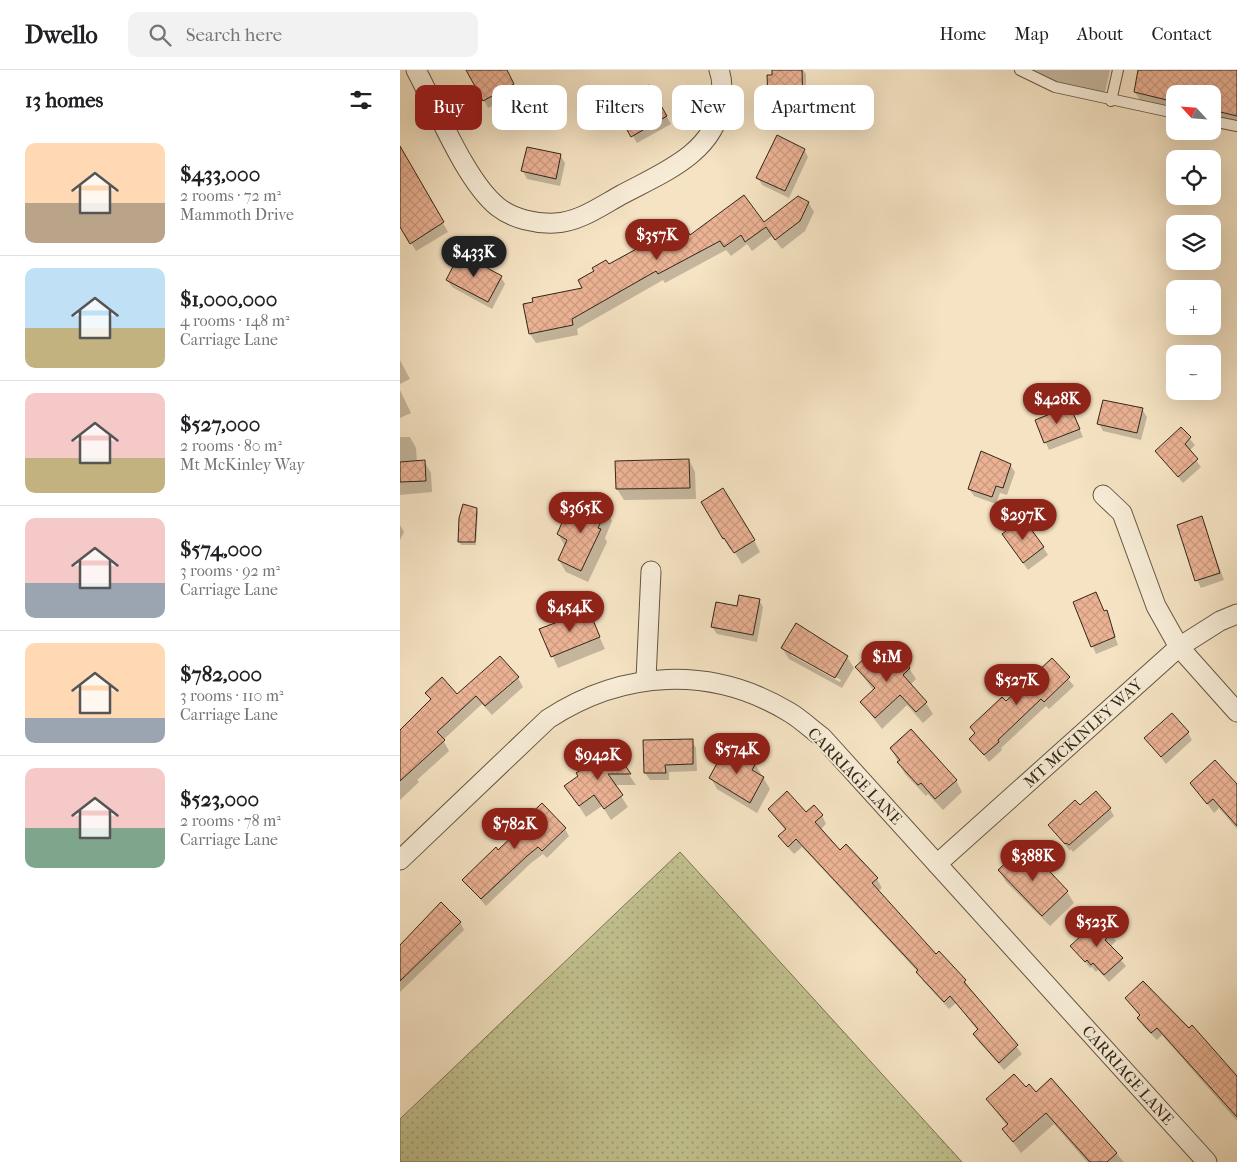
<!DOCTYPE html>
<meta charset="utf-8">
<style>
:root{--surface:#fff;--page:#f2f2f2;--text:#202124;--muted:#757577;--line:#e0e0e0;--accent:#8f2418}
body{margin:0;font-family:"IM FELL French Canon",serif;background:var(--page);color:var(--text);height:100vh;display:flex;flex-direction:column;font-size:19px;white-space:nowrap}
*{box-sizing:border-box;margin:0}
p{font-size:16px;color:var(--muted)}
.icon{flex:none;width:28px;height:28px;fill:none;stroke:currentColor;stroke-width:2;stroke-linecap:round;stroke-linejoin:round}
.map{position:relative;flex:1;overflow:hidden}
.panel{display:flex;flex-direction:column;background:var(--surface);width:400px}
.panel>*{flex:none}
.top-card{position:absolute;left:15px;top:15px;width:475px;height:45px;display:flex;gap:10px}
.needle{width:32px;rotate:296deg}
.tools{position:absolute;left:766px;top:15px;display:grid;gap:10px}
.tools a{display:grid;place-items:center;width:55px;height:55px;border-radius:10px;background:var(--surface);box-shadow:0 5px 20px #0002;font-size:25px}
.price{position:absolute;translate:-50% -42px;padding:0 11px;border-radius:18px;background:var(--accent);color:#fff;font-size:16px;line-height:32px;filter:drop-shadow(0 1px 2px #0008)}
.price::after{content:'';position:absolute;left:50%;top:30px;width:15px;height:11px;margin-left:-8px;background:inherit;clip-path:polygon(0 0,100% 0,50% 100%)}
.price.selected{background:#222;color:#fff}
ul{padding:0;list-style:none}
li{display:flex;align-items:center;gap:15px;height:125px;padding:0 25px}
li+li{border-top:1px solid var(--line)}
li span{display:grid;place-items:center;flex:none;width:140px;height:100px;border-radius:10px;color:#555}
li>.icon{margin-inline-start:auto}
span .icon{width:60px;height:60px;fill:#fffc;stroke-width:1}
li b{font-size:21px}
h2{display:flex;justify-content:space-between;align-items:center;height:60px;padding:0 25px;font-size:21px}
.tag{padding:0 18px;border-radius:10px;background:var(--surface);box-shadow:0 5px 20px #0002;font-size:18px;line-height:45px}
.tag.selected{background:var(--accent);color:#fff}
header{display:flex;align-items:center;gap:30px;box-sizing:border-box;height:70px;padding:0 25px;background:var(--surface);border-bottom:1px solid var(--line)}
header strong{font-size:24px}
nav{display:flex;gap:28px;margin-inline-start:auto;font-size:18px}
.search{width:350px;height:45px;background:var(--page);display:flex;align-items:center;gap:12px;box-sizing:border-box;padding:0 18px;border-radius:10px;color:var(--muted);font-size:19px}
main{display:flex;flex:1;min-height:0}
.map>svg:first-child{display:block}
</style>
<header>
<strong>Dwello</strong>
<div class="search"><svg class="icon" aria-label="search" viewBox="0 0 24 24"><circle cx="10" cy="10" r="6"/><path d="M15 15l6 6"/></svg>Search here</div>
<nav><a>Home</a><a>Map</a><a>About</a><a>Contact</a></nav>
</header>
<main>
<section class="panel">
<h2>13 homes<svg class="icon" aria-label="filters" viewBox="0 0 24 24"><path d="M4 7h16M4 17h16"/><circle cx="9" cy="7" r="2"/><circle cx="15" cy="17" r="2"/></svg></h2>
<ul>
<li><span style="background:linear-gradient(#ffd9b3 60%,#b9a48a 0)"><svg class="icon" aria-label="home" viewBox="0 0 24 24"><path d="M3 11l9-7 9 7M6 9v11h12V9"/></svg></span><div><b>$433,000</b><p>2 rooms · 72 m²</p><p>Mammoth Drive</p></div></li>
<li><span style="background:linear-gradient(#bfe0f5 60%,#c2b280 0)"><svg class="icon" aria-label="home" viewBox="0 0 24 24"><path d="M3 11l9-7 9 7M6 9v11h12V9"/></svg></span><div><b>$1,000,000</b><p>4 rooms · 148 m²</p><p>Carriage Lane</p></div></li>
<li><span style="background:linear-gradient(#f6c9c9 65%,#c2b280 0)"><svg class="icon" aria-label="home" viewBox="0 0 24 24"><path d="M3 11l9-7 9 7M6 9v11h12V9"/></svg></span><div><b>$527,000</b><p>2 rooms · 80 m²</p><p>Mt McKinley Way</p></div></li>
<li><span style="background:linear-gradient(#f6c9c9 65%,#9aa5b1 0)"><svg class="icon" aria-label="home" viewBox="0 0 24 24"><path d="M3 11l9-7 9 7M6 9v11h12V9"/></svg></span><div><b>$574,000</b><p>3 rooms · 92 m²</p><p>Carriage Lane</p></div></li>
<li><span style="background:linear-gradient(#ffd9b3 75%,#9aa5b1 0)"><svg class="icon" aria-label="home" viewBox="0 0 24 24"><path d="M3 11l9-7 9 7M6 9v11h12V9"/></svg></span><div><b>$782,000</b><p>3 rooms · 110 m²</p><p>Carriage Lane</p></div></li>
<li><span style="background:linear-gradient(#f6c9c9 60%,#7fa58c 0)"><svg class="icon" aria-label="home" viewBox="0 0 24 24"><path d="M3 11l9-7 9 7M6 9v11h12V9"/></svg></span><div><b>$523,000</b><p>2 rooms · 78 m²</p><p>Carriage Lane</p></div></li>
</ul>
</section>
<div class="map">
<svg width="837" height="1092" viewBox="0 0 837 1092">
<defs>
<pattern id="grass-dots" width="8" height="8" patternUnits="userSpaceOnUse" patternTransform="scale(1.25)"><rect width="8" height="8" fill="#c2c290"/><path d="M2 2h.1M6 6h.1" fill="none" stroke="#9e9e75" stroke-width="1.8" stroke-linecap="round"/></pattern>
<pattern id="building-cross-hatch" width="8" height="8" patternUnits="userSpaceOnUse" patternTransform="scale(1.25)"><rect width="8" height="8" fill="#ebb294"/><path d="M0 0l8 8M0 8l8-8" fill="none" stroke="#ca997f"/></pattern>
</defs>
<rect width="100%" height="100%" fill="#f5e3c3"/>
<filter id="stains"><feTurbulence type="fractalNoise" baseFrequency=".004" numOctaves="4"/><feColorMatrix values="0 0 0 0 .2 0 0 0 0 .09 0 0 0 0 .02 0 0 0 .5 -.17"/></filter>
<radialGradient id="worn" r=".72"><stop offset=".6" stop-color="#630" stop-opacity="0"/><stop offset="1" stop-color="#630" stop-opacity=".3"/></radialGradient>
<!-- grass -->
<path fill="url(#grass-dots)" stroke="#7a7454" d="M280 782 562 1092H0V1049Z"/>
<!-- shadow -->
<g fill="#0003" fill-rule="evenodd">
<path d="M68 0H106L118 22 88 38Z"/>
<path d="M373 0H403L406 4V46H378L369 29Z"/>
<path d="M624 0H710L704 27 647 16Z"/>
<path d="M739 0H837V58L812 53V24H775V44L744 37 735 22Z"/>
<path d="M249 16 271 54 237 73 215 35Z"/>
<path d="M0 79 48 162 16 181 0 155Z"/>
<path d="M404 79 408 87 389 128 362 115 358 108Z"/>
<path d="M160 85 165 93 160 116 127 109 123 101Z"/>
<path d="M408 132 414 142 405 161 382 179 372 166 352 181 347 174 331 186 326 180 265 213 263 210 177 259 178 265 136 273 130 264 209 196 289 166 364 154Z"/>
<path d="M101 207 105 214 92 239 52 217 47 210Z"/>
<path d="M0 290 10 309 0 314Z"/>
<path d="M0 320 11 343 0 348Z"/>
<path d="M670 337 683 367 649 380 636 350Z"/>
<path d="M742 339 747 347 741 370 703 361 699 354Z"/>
<path d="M781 359 795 375 789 381 801 397 783 413 757 381Z"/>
<path d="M0 367H10L16 378 17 392 24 391 31 403 32 422 0 425Z"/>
<path d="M289 390 295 402 296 429 224 430 217 419Z"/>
<path d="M610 395 615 402 607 425 600 423 596 434 574 426 569 419Z"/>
<path d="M303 432 354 470 360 482 342 494 332 478 330 479Z"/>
<path d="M76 439 78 442 76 475H61L59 471Z"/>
<path d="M206 440 212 451 205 468 207 472 188 512 166 502 159 490 165 476 158 464 176 449Z"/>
<path d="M801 448 824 510 801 518 797 510Z"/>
<path d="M0 455 4 462 0 470Z"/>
<path d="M603 465 643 477 648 485 628 500Z"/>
<path d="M359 530 363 537 357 572 317 564 312 557Z"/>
<path d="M674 533 706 542 718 575 696 584Z"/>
<path d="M188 542 205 579 158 598 141 560Z"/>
<path d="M382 578 447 587 454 598 442 618 389 589ZM391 582 441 610 440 612 391 585Z"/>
<path d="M652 590 674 616 649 639 646 636 601 678 602 680 589 692 571 669 576 664 571 657 606 632Z"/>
<path d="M490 592 509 598 516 609 510 615 526 633 533 644 523 653 507 635 482 659 461 632 474 621 456 597Z"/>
<path d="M118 608 123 617 92 645 82 634 43 670 49 681 17 710 19 712 0 730V681L31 631 27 623 57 625Z"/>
<path d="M788 663 792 670 766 694 745 668Z"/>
<path d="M292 671 296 678 297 701 269 702V710H250L245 703Z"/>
<path d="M491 679 556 710 562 722 543 740 528 724 526 726 505 704Z"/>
<path d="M213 681 236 715H214L228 737 211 750 202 736 186 747 166 716Z"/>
<path d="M355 694 370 719 357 743 317 719 311 708Z"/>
<path d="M792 713 837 717V759L819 738 814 743Z"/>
<path d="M680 737 710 739 714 746 673 782 671 779 670 781 649 755Z"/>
<path d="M369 739 422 745 426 754 420 760 440 782 446 776 477 809 482 818 478 821 536 885 539 883 565 911 570 920 622 984 604 1000 579 972 575 964 578 961 556 933 549 939 523 911 518 902 402 777 394 784 385 774 380 766 386 761Z"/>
<path d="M165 759 169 766 147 788 143 784 131 793 86 836 64 810 98 782Z"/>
<path d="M637 790 667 822 674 833 650 856 606 812 599 800 632 795Z"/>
<path d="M60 852 64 860 0 922V877Z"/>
<path d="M701 853 716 871 710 877 726 896 709 912 698 900 696 902 692 897 690 898 672 876Z"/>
<path d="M726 928 837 1007V1051L762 965 757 970 743 956 740 946Z"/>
<path d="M651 1010 724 1092H687L654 1054 621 1083 603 1059 607 1056 587 1029 626 1019 636 1023Z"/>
</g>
<!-- building -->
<g fill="url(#building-cross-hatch)" stroke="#332717">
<path d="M66 0H107L114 14 83 31Z"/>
<path d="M372 0H402L403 38 373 39 372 30H368L367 5H372Z"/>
<path d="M738 0H837V46L812 40V24H775V32L734 22Z"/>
<path d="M249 15 267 46 231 67 213 35Z"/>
<path d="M377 65 405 79 385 121 356 108Z"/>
<path d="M0 76 44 152 10 174 0 157Z"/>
<path d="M127 77 161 84 156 109 121 101Z"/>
<path d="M344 125 364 152 398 126 409 132 400 151 375 170 366 157 345 172 341 165 324 177 320 171 258 204 256 201 172 249 173 255 129 264 123 234 133 232 132 228 182 218 178 210 194 201 192 198 206 190 209 194 251 171 249 167 273 154 275 157 283 153 290 165Z"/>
<path d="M60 183 102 206 88 232 46 210Z"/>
<path d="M703 330 743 338 737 363 697 354Z"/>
<path d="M670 336 680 359 644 373 635 350Z"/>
<path d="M781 357 791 367 785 374 798 389 778 407 755 381Z"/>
<path d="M581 381 611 394 603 418 596 416 592 427 568 419Z"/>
<path d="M289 389 290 418 216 419 215 391Z"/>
<path d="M25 390 26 411 0 412V392Z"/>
<path d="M323 418 355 470 334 483 324 468 323 469 301 432Z"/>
<path d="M185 428 207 439 198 458 201 459 181 501 158 490 167 470 157 464 166 444 176 448Z"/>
<path d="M63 434 77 438 75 472H58L59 448Z"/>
<path d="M802 446 820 503 795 511 777 455Z"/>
<path d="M623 448 644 477 623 493 602 464Z"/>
<path d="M696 522 704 541 707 540 715 567 691 577 673 532Z"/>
<path d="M339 525 360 529 353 565 311 557 316 532 337 536Z"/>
<path d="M189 540 200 567 151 587 139 559Z"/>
<path d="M396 553 448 586 435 608 381 578Z"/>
<path d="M477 577 490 591 497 583 510 598 503 605 527 632 516 642 500 625 475 648 460 632 475 618 455 597Z"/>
<path d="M100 586 119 607 85 636 76 626 37 662 45 670 0 711V660L31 629 25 623 42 607 57 624Z"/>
<path d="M652 588 670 607 644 632 641 629 598 670 599 672 584 685 569 669 575 663 570 657 602 627 606 631Z"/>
<path d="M772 643 789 662 761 687 744 668Z"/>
<path d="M511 659 557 710 535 729 521 713 518 715 497 692 500 690 490 678Z"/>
<path d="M293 669V694L265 695 266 703H244L243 670Z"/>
<path d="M326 677 356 693 352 700 364 707 350 733 309 708Z"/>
<path d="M214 679 231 704H208L223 725 204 739 194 725 179 736 164 716 178 706 176 703Z"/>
<path d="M815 690 837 714V756L813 729 807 734 790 713Z"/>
<path d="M387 721 406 742 414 735 423 745 415 752 440 780 446 774 478 808 472 813 536 884 539 881 566 910 564 912 618 975 599 993 573 964 578 959 550 926 544 932 516 902 518 900 396 769 388 777 378 766 386 759 368 739Z"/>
<path d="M696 721 711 738 669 775 666 773 665 774 648 755 675 730 680 735Z"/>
<path d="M142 733 166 758 142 781 138 777 127 786 81 829 62 810 96 777 98 780 119 760 117 757Z"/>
<path d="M619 780 632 794 637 788 668 821 642 846 598 800Z"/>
<path d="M41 832 61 852 0 911V875Z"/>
<path d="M701 851 712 863 705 870 723 888 704 905 693 893 691 895 687 890 685 892 670 876 693 855 695 858Z"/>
<path d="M743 911 789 958 792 955 837 1006V1047L757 958 751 963 737 948 740 945 725 928Z"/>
<path d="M614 1004 626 1017 629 1014 636 1022 651 1008 717 1083 707 1092H690L646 1043 613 1072 602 1059 608 1054 586 1029Z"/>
</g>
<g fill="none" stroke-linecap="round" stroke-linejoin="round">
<defs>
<g id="lane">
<path d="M620 0 655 17 775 43"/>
<path d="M711 31 718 0"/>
<path d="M812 51 837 56"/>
</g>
<g id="street">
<path d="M16 0C36 37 66 112 98 137 113 149 136 154 155 153 179 152 201 136 221 125 260 104 314 84 321 34 322 22 323 11 319 0"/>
<path d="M703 425 722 443 756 536 779 577 837 642"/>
<path d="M246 609 251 501"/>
<path d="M0 790 148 649C223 600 311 595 389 642 401 649 411 659 422 667L807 1092"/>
<path d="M537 794 779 577 820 551 837 544"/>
</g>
</defs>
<!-- lane casing -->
<use href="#lane" stroke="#645642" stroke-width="12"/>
<!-- street casing -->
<use href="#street" stroke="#645642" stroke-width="21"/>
<!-- lane -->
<use href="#lane" stroke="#f8edd8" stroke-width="10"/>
<!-- street -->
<use href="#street" stroke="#f8edd8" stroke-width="19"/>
</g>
<g text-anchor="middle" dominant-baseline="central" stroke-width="4" stroke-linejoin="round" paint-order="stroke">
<!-- street labels -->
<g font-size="16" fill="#332717" stroke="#f8edd8">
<text transform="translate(683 663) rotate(-42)">MT MCKINLEY WAY</text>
<text transform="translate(455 706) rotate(46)">CARRIAGE LANE</text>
<text transform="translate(728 1005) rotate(48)">CARRIAGE LANE</text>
</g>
</g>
<rect width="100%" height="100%" filter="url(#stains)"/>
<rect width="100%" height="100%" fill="url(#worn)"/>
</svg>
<div class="tools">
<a><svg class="needle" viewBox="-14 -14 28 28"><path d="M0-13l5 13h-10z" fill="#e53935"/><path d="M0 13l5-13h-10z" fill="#757577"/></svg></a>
<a><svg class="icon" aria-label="locate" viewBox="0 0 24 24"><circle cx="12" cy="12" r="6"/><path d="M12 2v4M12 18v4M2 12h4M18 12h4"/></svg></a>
<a><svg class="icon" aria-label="layers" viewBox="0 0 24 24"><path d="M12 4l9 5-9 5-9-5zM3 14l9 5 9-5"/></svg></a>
<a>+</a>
<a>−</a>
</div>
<b class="price" style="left:257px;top:191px">$357K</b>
<b class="price selected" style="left:74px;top:208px">$433K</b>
<b class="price" style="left:657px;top:355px">$428K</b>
<b class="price" style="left:181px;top:464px">$365K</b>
<b class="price" style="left:623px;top:471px">$297K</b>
<b class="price" style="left:170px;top:563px">$454K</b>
<b class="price" style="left:487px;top:613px">$1M</b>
<b class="price" style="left:617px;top:636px">$527K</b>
<b class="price" style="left:337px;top:705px">$574K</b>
<b class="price" style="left:198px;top:711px">$942K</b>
<b class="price" style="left:115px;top:780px">$782K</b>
<b class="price" style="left:633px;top:812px">$388K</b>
<b class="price" style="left:697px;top:878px">$523K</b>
<div class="top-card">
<a class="tag selected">Buy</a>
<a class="tag">Rent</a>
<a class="tag">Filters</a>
<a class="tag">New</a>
<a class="tag">Apartment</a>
</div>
</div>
</main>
